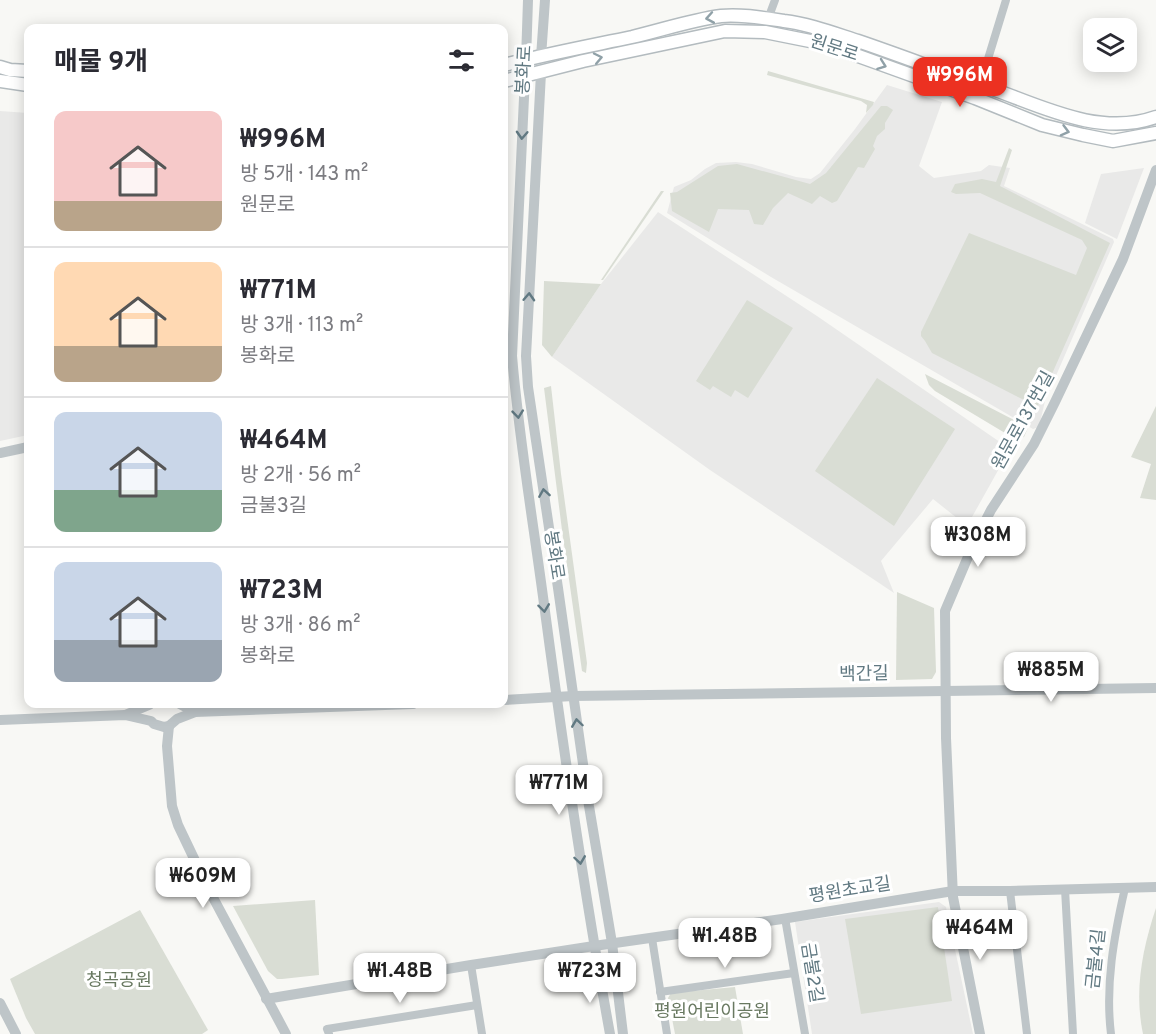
<!DOCTYPE html>
<html lang="ko">
<meta charset="utf-8">
<style>
:root{--surface:#fff;--page:#f7f7f7;--text:#2b2b33;--muted:#7c7c81;--line:#e1e1e2;--accent:#ec3121}
body{margin:0;font-family:Overpass,"Noto Sans KR",sans-serif;background:var(--page);color:var(--text);height:100vh;display:flex;flex-direction:column;font-size:22px;white-space:nowrap}
*{box-sizing:border-box;margin:0}
p{font-size:20px;color:var(--muted)}
.icon{flex:none;width:33px;height:33px;fill:none;stroke:currentColor;stroke-width:2;stroke-linecap:round;stroke-linejoin:round}
.map{position:relative;flex:1;overflow:hidden}
.panel{position:absolute;left:24px;top:24px;width:484px;height:684px;display:flex;flex-direction:column;background:var(--surface);border-radius:12px;box-shadow:0 3px 15px #0003}
.panel>*{flex:none}
.tools{position:absolute;left:1083px;top:18px;display:grid;gap:12px}
.tools a{display:grid;place-items:center;width:54px;height:54px;border-radius:12px;background:var(--surface);box-shadow:0 3px 15px #0003;font-size:30px}
.price{position:absolute;translate:-50% -51px;padding:0 14px;border-radius:12px;background:#fff;color:#222;font-size:20px;line-height:39px;filter:drop-shadow(0 2px 3px #0008)}
.price::after{content:'';position:absolute;left:50%;top:36px;width:18px;height:14px;margin-left:-9px;background:inherit;clip-path:polygon(0 0,100% 0,50% 100%)}
.price.current{background:var(--accent);color:#fff}
ul{padding:0;list-style:none}
li{display:flex;align-items:center;gap:18px;height:150px;padding:0 30px}
li+li{border-top:2px solid var(--line)}
li span{display:grid;place-items:center;flex:none;width:168px;height:120px;border-radius:12px;color:#555}
li>.icon{margin-inline-start:auto}
span .icon{width:72px;height:72px;fill:#fffc;stroke-width:1}
li b{font-size:26px}
h2{display:flex;justify-content:space-between;align-items:center;height:72px;padding:0 30px;font-size:26px}
.map>svg:first-child{display:block}
</style>
<div class="map">
<svg width="1156" height="1034" viewBox="0 0 1156 1034">
<rect width="100%" height="100%" fill="#f8f8f5"/>
<!-- built -->
<g fill="#e9e9e8">
<path d="M887 85 942 102 919 166 934 178 981 171 989 165 1010 168 1004 186 1113 239 1114 242 1045 401 1039 427 1033 429 771 277 667 213 674 187 691 180 705 169 716 163 736 162 752 164 796 177 811 179 820 173 855 129Z"/>
<path d="M0 111 28 113V435L0 441Z"/>
<path d="M1144 168 1117 239 1085 223 1101 174Z"/>
<path d="M658 212 817 316 1010 449 967 526 933 499 881 561 894 593 710 470 552 357 601 284Z"/>
<path d="M939 902 946 907 973 1034H812L795 922Z"/>
</g>
<!-- green -->
<g fill="#d9ddd4">
<path d="M768 71 874 102 873 105 866 113 867 105 861 101 767 75Z"/>
<path d="M881 106H887L893 110 885 123V129L877 136 873 146 875 149 864 168 858 167 837 201 832 203 820 196 812 204 788 193 773 208 763 225 754 224 749 210 718 209 709 232 672 211 670 193 677 192 718 166 737 164 810 184 826 173Z"/>
<path d="M1009 148 1012 150 1000 186 1110 243 1024 437 1015 439 935 391 929 385 925 374 1016 421 1020 417 1026 401 932 353 925 341 921 336V332L969 233 1076 275 1087 248 1082 240 980 193 956 194 951 192 955 184 982 179 996 182Z"/>
<path d="M661 191H664L603 280H601Z"/>
<path d="M544 281 601 284 552 357 542 345Z"/>
<path d="M747 300 793 328 748 398 735 390 731 397 713 386 710 390 696 381Z"/>
<path d="M877 378 955 429 894 526 815 471Z"/>
<path d="M551 386 561 474 587 663 586 673 582 671 562 530 544 388Z"/>
<path d="M1156 406V500L1140 498 1151 464 1131 457Z"/>
<path d="M897 592 934 608 936 672 932 679 896 680Z"/>
<path d="M315 900 319 975 282 979H277L268 971 233 906Z"/>
<path d="M938 907 952 1001 861 1014 845 919Z"/>
<path d="M1156 908V1034H1143C1134 991 1142 950 1156 908Z"/>
<path d="M140 910 208 1030 202 1034H35L26 1018 10 979Z"/>
<path d="M735 987 743 1034H675L668 998 671 993Z"/>
</g>
<g fill="none" stroke-linecap="round" stroke-linejoin="round">
<defs>
<g id="secondary">
<path d="M504 65C546 54 589 46 632 37 662 30 691 20 721 16 741 14 764 18 784 21 809 24 833 33 858 41 902 56 946 73 990 88 1043 107 1100 137 1156 117"/>
<path d="M0 67 10 70 28 71"/>
<path d="M0 81 28 85"/>
<path d="M504 81 583 61 725 31 765 32 825 44 975 98 1042 125 1083 135 1113 141 1156 133"/>
</g>
</defs>
<!-- secondary casing -->
<use href="#secondary" stroke="#b3bbbf" stroke-width="15"/>
<!-- minor -->
<g stroke="#bec5c8" stroke-width="8">
<path d="M768 19 775 0"/>
<path d="M980 85 1006 0"/>
<path d="M1065 889 1073 1034"/>
<path d="M1010 891 1027 1034"/>
<path d="M785 918 805 1034"/>
<path d="M652 938 667 1034"/>
<path d="M471 965 482 1034"/>
<path d="M660 992 794 973"/>
<path d="M329 1034 327 1029 477 1005"/>
<path d="M1111 1034C1105 985 1114 936 1125 888"/>
</g>
<!-- tertiary -->
<g stroke="#bec5c8" stroke-width="10">
<path d="M541 57 545 0"/>
<path d="M526 60 528 0"/>
<path d="M541 73 526 356 528 387 558 588 589 806 612 943 623 1034"/>
<path d="M525 76 512 356C519 439 533 521 544 604 563 747 584 891 610 1034"/>
<path d="M0 453 28 447"/>
<path d="M504 700 573 696 1156 688"/>
<path d="M180 704 195 712"/>
<path d="M125 715 149 705"/>
<path d="M0 720 125 715 151 721 154 724 164 727 169 726 177 719 195 712 413 704"/>
<path d="M169 726 167 746 172 806 178 825 209 890 286 1034"/>
<path d="M266 999 471 965 594 946 782 919 953 891H1010L1156 887"/>
<path d="M0 1003 16 1034"/>
<path d="M980 1034 953 897 946 738 945 611 973 545 991 510 1034 444 1055 402 1123 259 1156 170"/>
</g>
<!-- secondary -->
<use href="#secondary" stroke="#fff" stroke-width="12"/>
</g>
<!-- one-way arrows -->
<defs><path id="oneway-chevron" d="M-2-3.5L2.5 0L-2 3.5" fill="none" stroke-width="1.6" stroke-linecap="round" stroke-linejoin="round" transform="scale(1.5)"/></defs>
<g stroke="#90a1a8">
<use href="#oneway-chevron" transform="translate(710 18) rotate(170)"/>
<use href="#oneway-chevron" transform="translate(598 58) rotate(-12)"/>
<use href="#oneway-chevron" transform="translate(882 65) rotate(20)"/>
<use href="#oneway-chevron" transform="translate(1065 131) rotate(15)"/>
</g>
<g stroke="#617982">
<use href="#oneway-chevron" transform="translate(522 135) rotate(93)"/>
<use href="#oneway-chevron" transform="translate(529 297) rotate(-87)"/>
<use href="#oneway-chevron" transform="translate(518 414) rotate(84)"/>
<use href="#oneway-chevron" transform="translate(544 493) rotate(-99)"/>
<use href="#oneway-chevron" transform="translate(544 608) rotate(83)"/>
<use href="#oneway-chevron" transform="translate(577 723) rotate(-98)"/>
<use href="#oneway-chevron" transform="translate(580 860) rotate(82)"/>
</g>
<g text-anchor="middle" dominant-baseline="central" stroke-width="6" stroke-linejoin="round" paint-order="stroke">
<!-- street labels -->
<g font-size="18" fill="#617982" stroke="#fff">
<text transform="translate(834 49) rotate(18)">원문로</text>
<text transform="translate(525 70) rotate(-87)">봉화로</text>
<text transform="translate(1024 421) rotate(-61)">원문로137번길</text>
<text transform="translate(553 555) rotate(81)">봉화로</text>
<text transform="translate(864 675) rotate(-1)">백간길</text>
<text transform="translate(850 891) rotate(-9)">평원초교길</text>
<text transform="translate(1097 959) rotate(-84)">금불4길</text>
<text transform="translate(811 973) rotate(81)">금불2길</text>
</g>
<!-- park labels -->
<g font-size="18" fill="#697961" stroke="#fff">
<text x="119" y="981">청곡공원</text>
<text x="712" y="1012">평원어린이공원</text>
</g>
</g>
</svg>
<div class="tools">
<a><svg class="icon" aria-label="layers" viewBox="0 0 24 24"><path d="M12 4l9 5-9 5-9-5zM3 14l9 5 9-5"/></svg></a>
</div>
<b class="price current" style="left:960px;top:108px">₩996M</b>
<b class="price" style="left:978px;top:568px">₩308M</b>
<b class="price" style="left:1051px;top:703px">₩885M</b>
<b class="price" style="left:559px;top:816px">₩771M</b>
<b class="price" style="left:203px;top:909px">₩609M</b>
<b class="price" style="left:980px;top:961px">₩464M</b>
<b class="price" style="left:725px;top:969px">₩1.48B</b>
<b class="price" style="left:400px;top:1004px">₩1.48B</b>
<b class="price" style="left:590px;top:1004px">₩723M</b>
<section class="panel">
<h2>매물 9개<svg class="icon" aria-label="filters" viewBox="0 0 24 24"><path d="M4 7h16M4 17h16"/><circle cx="9" cy="7" r="2"/><circle cx="15" cy="17" r="2"/></svg></h2>
<ul>
<li><span style="background:linear-gradient(#f6c9c9 75%,#b9a48a 0)"><svg class="icon" aria-label="home" viewBox="0 0 24 24"><path d="M3 11l9-7 9 7M6 9v11h12V9"/></svg></span><div><b>₩996M</b><p>방 5개 · 143 m²</p><p>원문로</p></div></li>
<li><span style="background:linear-gradient(#ffd9b3 70%,#b9a48a 0)"><svg class="icon" aria-label="home" viewBox="0 0 24 24"><path d="M3 11l9-7 9 7M6 9v11h12V9"/></svg></span><div><b>₩771M</b><p>방 3개 · 113 m²</p><p>봉화로</p></div></li>
<li><span style="background:linear-gradient(#c9d6e8 65%,#7fa58c 0)"><svg class="icon" aria-label="home" viewBox="0 0 24 24"><path d="M3 11l9-7 9 7M6 9v11h12V9"/></svg></span><div><b>₩464M</b><p>방 2개 · 56 m²</p><p>금불3길</p></div></li>
<li><span style="background:linear-gradient(#c9d6e8 65%,#9aa5b1 0)"><svg class="icon" aria-label="home" viewBox="0 0 24 24"><path d="M3 11l9-7 9 7M6 9v11h12V9"/></svg></span><div><b>₩723M</b><p>방 3개 · 86 m²</p><p>봉화로</p></div></li>
</ul>
</section>
</div>
